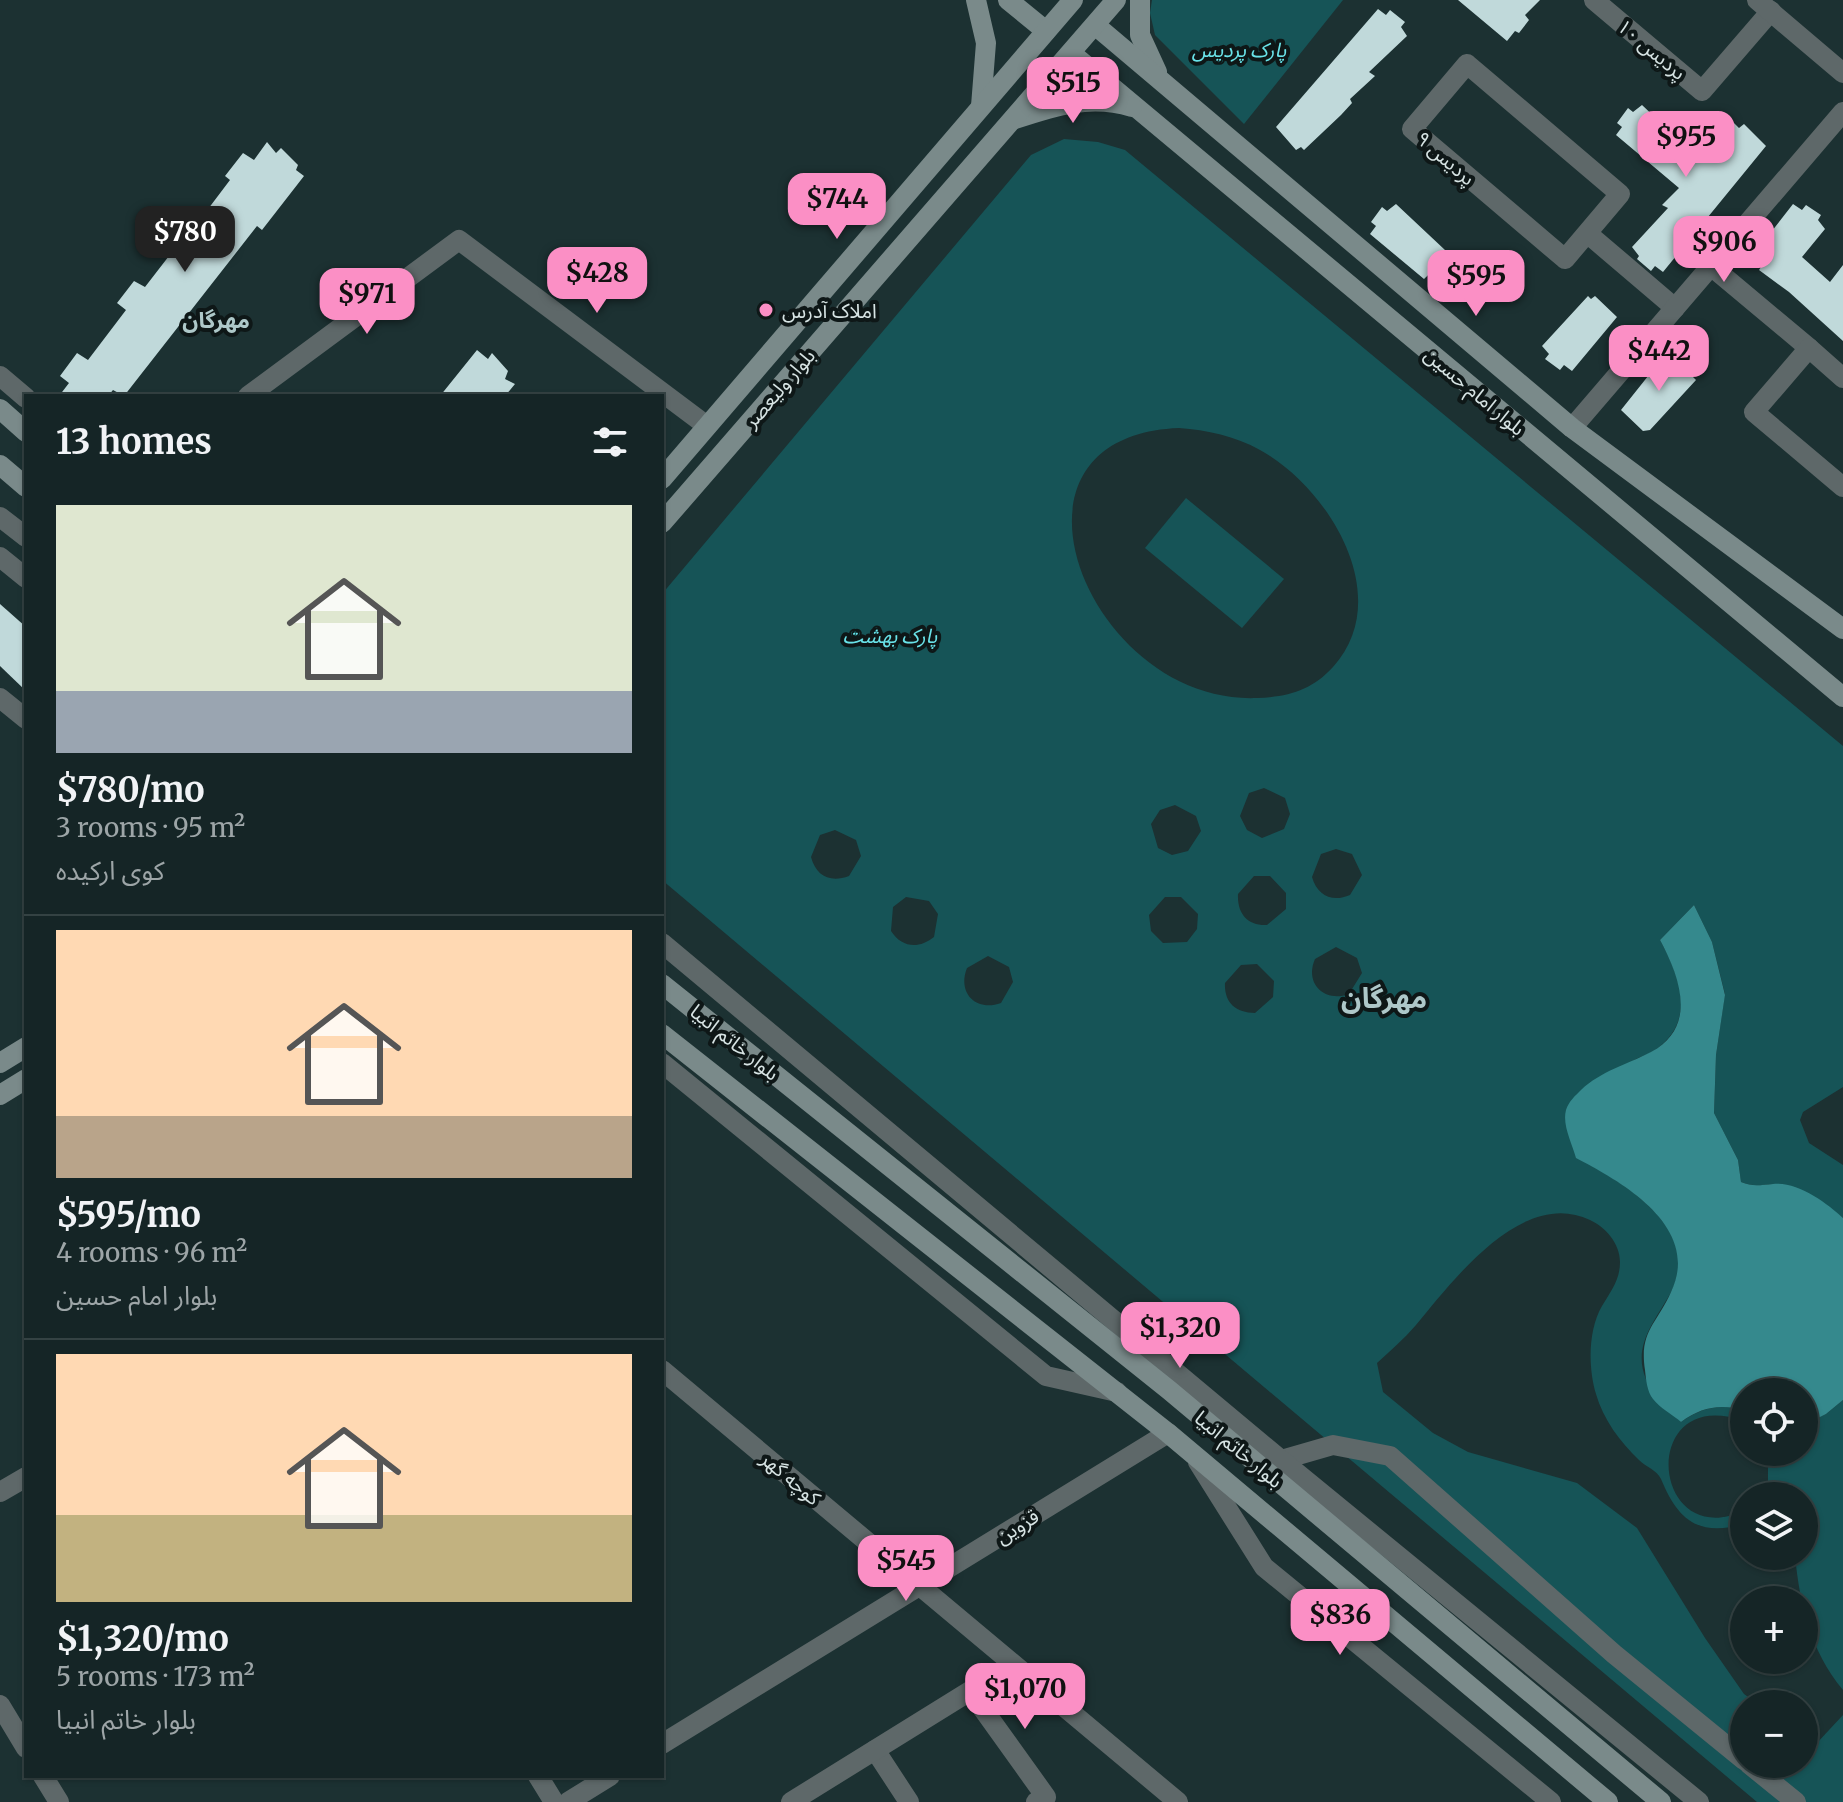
<!DOCTYPE html>
<meta charset="utf-8">
<style>
:root{--surface:#152526;--page:#223132;--text:#f1f3f6;--muted:#9da5a7;--line:#344243;--accent:#fb8fc5}
body{margin:0;font-family:Merriweather,"Noto Sans Arabic",serif;background:var(--page);color:var(--text);height:100vh;display:flex;flex-direction:column;font-size:30px;white-space:nowrap}
*{box-sizing:border-box;margin:0}
p{font-size:26px;color:var(--muted)}
.icon{flex:none;width:44px;height:44px;fill:none;stroke:currentColor;stroke-width:2;stroke-linecap:round;stroke-linejoin:round}
.map{position:relative;flex:1;overflow:hidden}
.side{position:absolute;left:24px;top:394px;width:640px;height:1384px;display:flex;flex-direction:column;background:var(--surface);border-radius:0px;box-shadow:0 2px 6px #0004,0 0 0 2px var(--line)}
.side>*{flex:none}
.buttons{position:absolute;left:1730px;top:1378px;display:grid;gap:16px}
.buttons a{display:grid;place-items:center;width:88px;height:88px;border-radius:50%;background:var(--surface);box-shadow:0 2px 6px #0004,0 0 0 2px var(--line);font-size:40px}
.price{position:absolute;translate:-50% -68px;padding:0 18px;border-radius:16px;background:var(--accent);color:#111;font-size:26px;line-height:52px;filter:drop-shadow(0 2px 4px #0008)}
.price::after{content:'';position:absolute;left:50%;top:48px;width:24px;height:18px;margin-left:-12px;background:inherit;clip-path:polygon(0 0,100% 0,50% 100%)}
.price.current{background:#222;color:#fff}
ul{padding:0;list-style:none}
li{display:grid;align-content:center;gap:16px;height:424px;padding:0 32px}
li+li{border-top:2px solid var(--line)}
li span{display:grid;place-items:center;height:248px;border-radius:0px;color:#555}
li>.icon{margin-inline-start:auto}
span .icon{width:144px;height:144px;fill:#fffc;stroke-width:1}
li b{font-size:34px}
h2{display:flex;justify-content:space-between;align-items:center;height:96px;padding:0 32px;font-size:34px}
.map>svg:first-child{display:block}
</style>
<div class="map">
<svg width="1843" height="1802" viewBox="0 0 1843 1802">
<rect width="100%" height="100%" fill="#1c3132"/>
<!-- green -->
<g fill="#165457" fill-rule="evenodd">
<path d="M1152 0H1343L1244 124 1155 35 1150 13Z"/>
<path d="M1064 139 1098 142 1125 150 1843 746V1087L1803 1112 1800 1120 1809 1143 1843 1165V1218C1831 1207 1789 1183 1773 1184 1760 1185 1754 1187 1741 1182L1738 1160 1714 1113 1716 1055 1725 994 1712 942 1694 905 1660 940C1680 976 1697 1021 1655 1050 1649 1055 1639 1056 1633 1061 1621 1070 1586 1140 1576 1157 1621 1181 1706 1230 1670 1294 1655 1321 1632 1346 1646 1379 1652 1394 1671 1410 1681 1422 1703 1407 1719 1404 1744 1410V1421C1638 1383 1649 1553 1744 1511V1524C1698 1537 1678 1520 1661 1479 1657 1470 1646 1467 1639 1460 1620 1442 1603 1419 1596 1394 1588 1368 1588 1330 1602 1306 1611 1291 1620 1280 1620 1262 1620 1243 1605 1227 1590 1220 1522 1187 1452 1282 1416 1325 1404 1339 1390 1351 1377 1363L1383 1392 1433 1433 1468 1452 1577 1483 1637 1528 1705 1638 1744 1694 1758 1704H1744V1764H1804V1736L1816 1744 1843 1715V1802H1757L662 880V594L1031 155ZM1179 428C1207 430 1235 436 1260 450 1329 488 1396 597 1333 667 1312 690 1288 697 1257 698 1089 705 980 436 1179 428ZM1264 788 1285 798 1290 814 1284 829 1262 838 1247 830 1240 816 1249 793ZM1175 805 1196 816 1201 831 1188 851 1172 855 1158 848 1151 824 1160 810ZM835 830 856 840 861 856 849 876C830 883 816 876 811 857L820 835ZM1336 849 1352 854 1362 875 1350 895C1332 903 1317 895 1312 877L1321 854ZM1254 876H1270L1286 893V909L1267 925C1248 926 1237 914 1238 894ZM906 897 929 901 938 914 934 937C919 949 902 948 891 931L893 907ZM1165 897H1181L1198 914 1197 929 1187 942 1163 943 1151 931 1149 915ZM1336 947 1357 958 1362 973 1349 994C1325 1003 1304 984 1315 959ZM988 956 1009 967 1013 982 1001 1003C976 1012 957 993 967 968ZM1257 964 1274 981 1273 997 1255 1013C1235 1013 1224 1002 1225 983L1241 965Z"/>
<path d="M1186 498 1284 579 1242 628 1145 548Z"/>
<path d="M1843 1400V1690C1810 1650 1800 1605 1795 1556H1804V1496H1799V1490H1775L1771 1496H1761L1768 1481V1452H1804V1424L1826 1414Z"/>
</g>
<!-- water -->
<path fill="#35898d" d="M1694 905 1712 942 1725 995 1716 1055 1714 1113 1738 1160 1741 1182C1753 1187 1760 1185 1773 1184 1797 1181 1827 1203 1843 1218V1400L1826 1414 1806 1424 1804 1392H1744V1410C1719 1404 1702 1407 1681 1422 1673 1415 1660 1408 1653 1399 1647 1392 1646 1379 1645 1370 1639 1331 1657 1324 1671 1292 1702 1227 1622 1182 1576 1158 1572 1143 1562 1125 1566 1110 1569 1101 1575 1096 1581 1090 1601 1071 1626 1065 1651 1052 1698 1027 1680 977 1660 940Z"/>
<!-- building -->
<g fill="#c0d9da">
<path d="M1458 0H1540L1525 15 1529 20 1519 33 1515 31 1507 41Z"/>
<path d="M1378 9 1386 15 1390 10 1405 22 1401 27 1407 36 1369 72 1375 76 1350 99 1352 103 1341 115 1304 150 1301 147 1296 150 1276 127Z"/>
<path d="M1642 105 1680 141 1684 135 1701 152 1732 121 1739 128 1744 124 1766 146 1663 272 1655 266 1651 271 1637 259 1639 256 1632 247 1668 208 1662 205 1679 188 1616 135 1622 127 1617 123 1628 108 1633 112Z"/>
<path d="M267 142 276 153 281 148 298 165 296 170 304 176 262 230 257 226 124 396 113 390 108 396H59L69 383 60 376 77 353 88 360 126 310 117 303 134 281 145 287 179 243 170 236 188 214 199 221 230 180 225 176 243 153 254 160Z"/>
<path d="M1396 204 1445 250 1442 253 1446 258 1424 279 1370 234 1376 226 1371 222 1382 207 1387 211Z"/>
<path d="M1793 204 1802 210 1806 205 1821 215 1818 220 1825 229 1802 257 1830 282 1843 265V341L1789 292 1759 270 1761 267 1750 259Z"/>
<path d="M1588 296 1591 299 1595 296 1617 317 1572 371 1564 365 1560 370 1545 359 1549 354 1542 346Z"/>
<path d="M477 350 488 359 492 353 508 371 505 379 515 384 505 396H440Z"/>
<path d="M1664 356 1673 362 1677 356 1692 367 1688 372 1696 380 1650 430 1643 431 1621 410Z"/>
<path d="M0 604 26 627V691L0 666Z"/>
</g>
<g fill="none" stroke-linecap="round" stroke-linejoin="round">
<!-- minor -->
<g stroke="#5e6869" stroke-width="20">
<path d="M1594 0 1702 91 1771 11"/>
<path d="M1757 0 1843 73"/>
<path d="M1587 233 1565 259 1412 129 1467 64 1620 194 1587 233 1675 308"/>
<path d="M1711 266 1809 348"/>
<path d="M0 376 26 398"/>
<path d="M1843 378 1809 348 1754 412 1843 487"/>
<path d="M248 396 459 240 707 426"/>
<path d="M1572 428 1843 112"/>
<path d="M0 557 26 578"/>
<path d="M0 698 26 719"/>
<path d="M662 1370 1178 1802"/>
<path d="M1281 1460 1333 1445 1390 1456 1614 1654 1744 1760"/>
<path d="M0 1492 26 1477"/>
<path d="M0 1705 26 1748"/>
<path d="M662 1744 1168 1433"/>
<path d="M875 1750 909 1802"/>
<path d="M1749 1764 1796 1802"/>
<path d="M43 1776 59 1802"/>
<path d="M538 1776 554 1802"/>
<path d="M568 1802 610 1776"/>
<path d="M791 1802 970 1691 1046 1797 1036 1802"/>
</g>
<!-- tertiary -->
<g stroke="#5e6869" stroke-width="20">
<path d="M0 517 26 537"/>
<path d="M662 943 1281 1460 1699 1802"/>
<path d="M662 1063 1046 1376 1117 1392"/>
<path d="M1198 1462 1264 1567 1551 1802"/>
</g>
<!-- secondary -->
<g stroke="#7a8a8a" stroke-width="20">
<path d="M976 0 986 43 981 106"/>
<path d="M1008 0 1046 31"/>
<path d="M1140 0V35L1157 72"/>
<path d="M1095 25 1572 428 1843 629"/>
<path d="M1071 53 1843 697"/>
<path d="M1015 119C1054 106 1091 94 1132 107"/>
<path d="M0 409 26 432"/>
<path d="M0 465 26 487"/>
<path d="M662 479 1073 0"/>
<path d="M662 523 1116 0"/>
<path d="M662 984 1169 1390 1661 1802"/>
<path d="M662 1034 1168 1433 1608 1802"/>
<path d="M0 1063 26 1047"/>
<path d="M0 1095 26 1079"/>
</g>
</g>
<!-- markers -->
<circle fill="#fb8fc5" stroke="#0e1717" stroke-width="3" cx="766" cy="310" r="8"/>
<g text-anchor="middle" dominant-baseline="central" stroke-width="8" stroke-linejoin="round" paint-order="stroke">
<!-- park labels -->
<g font-size="20" font-style="italic" fill="#69e3e9" stroke="#0e1717">
<text x="1239" y="49">پارک پردیس</text>
<text x="890" y="635">پارک بهشت</text>
</g>
<!-- street labels -->
<g font-size="20" fill="#d7e4e4" stroke="#0e1717">
<text transform="translate(1652 49) rotate(40)">پردیس ۱۰</text>
<text transform="translate(1446 158) rotate(41)">پردیس ۹</text>
<text transform="translate(779 388) rotate(-49)">بلوار ولیعصر</text>
<text transform="translate(1475 391) rotate(40)">بلوار امام حسین</text>
<text transform="translate(735 1042) rotate(39)">بلوار خاتم انبیا</text>
<text transform="translate(1239 1449) rotate(40)">بلوار خاتم انبیا</text>
<text transform="translate(791 1478) rotate(40)">کوچه گهر</text>
<text transform="translate(1017 1526) rotate(-32)">قزوین</text>
</g>
<!-- poi labels -->
<g font-size="20" fill="#d7e4e4" stroke="#0e1717" text-anchor="start">
<text x="782" y="310">املاک آدرس</text>
</g>
<!-- neighbourhood labels -->
<g font-size="22" font-weight="bold" fill="#aec8c9" stroke="#0e1717">
<text x="216" y="320">مهرگان</text>
</g>
<!-- district labels -->
<g font-size="28" font-weight="bold" fill="#aec8c9" stroke="#0e1717">
<text x="1384" y="998">مهرگان</text>
</g>
</g>
</svg>
<div class="buttons">
<a><svg class="icon" aria-label="locate" viewBox="0 0 24 24"><circle cx="12" cy="12" r="6"/><path d="M12 2v4M12 18v4M2 12h4M18 12h4"/></svg></a>
<a><svg class="icon" aria-label="layers" viewBox="0 0 24 24"><path d="M12 4l9 5-9 5-9-5zM3 14l9 5 9-5"/></svg></a>
<a>+</a>
<a>−</a>
</div>
<b class="price" style="left:1073px;top:125px">$515</b>
<b class="price" style="left:1686px;top:179px">$955</b>
<b class="price" style="left:837px;top:241px">$744</b>
<b class="price current" style="left:185px;top:274px">$780</b>
<b class="price" style="left:1724px;top:284px">$906</b>
<b class="price" style="left:597px;top:315px">$428</b>
<b class="price" style="left:1476px;top:318px">$595</b>
<b class="price" style="left:367px;top:336px">$971</b>
<b class="price" style="left:1659px;top:393px">$442</b>
<b class="price" style="left:1180px;top:1370px">$1,320</b>
<b class="price" style="left:906px;top:1603px">$545</b>
<b class="price" style="left:1340px;top:1657px">$836</b>
<b class="price" style="left:1025px;top:1731px">$1,070</b>
<section class="side">
<h2>13 homes<svg class="icon" aria-label="filters" viewBox="0 0 24 24"><path d="M4 7h16M4 17h16"/><circle cx="9" cy="7" r="2"/><circle cx="15" cy="17" r="2"/></svg></h2>
<ul>
<li><span style="background:linear-gradient(#dfe7d0 75%,#9aa5b1 0)"><svg class="icon" aria-label="home" viewBox="0 0 24 24"><path d="M3 11l9-7 9 7M6 9v11h12V9"/></svg></span><div><b>$780/mo</b><p>3 rooms · 95 m²</p><p>کوی ارکیده</p></div></li>
<li><span style="background:linear-gradient(#ffd9b3 75%,#b9a48a 0)"><svg class="icon" aria-label="home" viewBox="0 0 24 24"><path d="M3 11l9-7 9 7M6 9v11h12V9"/></svg></span><div><b>$595/mo</b><p>4 rooms · 96 m²</p><p>بلوار امام حسین</p></div></li>
<li><span style="background:linear-gradient(#ffd9b3 65%,#c2b280 0)"><svg class="icon" aria-label="home" viewBox="0 0 24 24"><path d="M3 11l9-7 9 7M6 9v11h12V9"/></svg></span><div><b>$1,320/mo</b><p>5 rooms · 173 m²</p><p>بلوار خاتم انبیا</p></div></li>
</ul>
</section>
</div>
